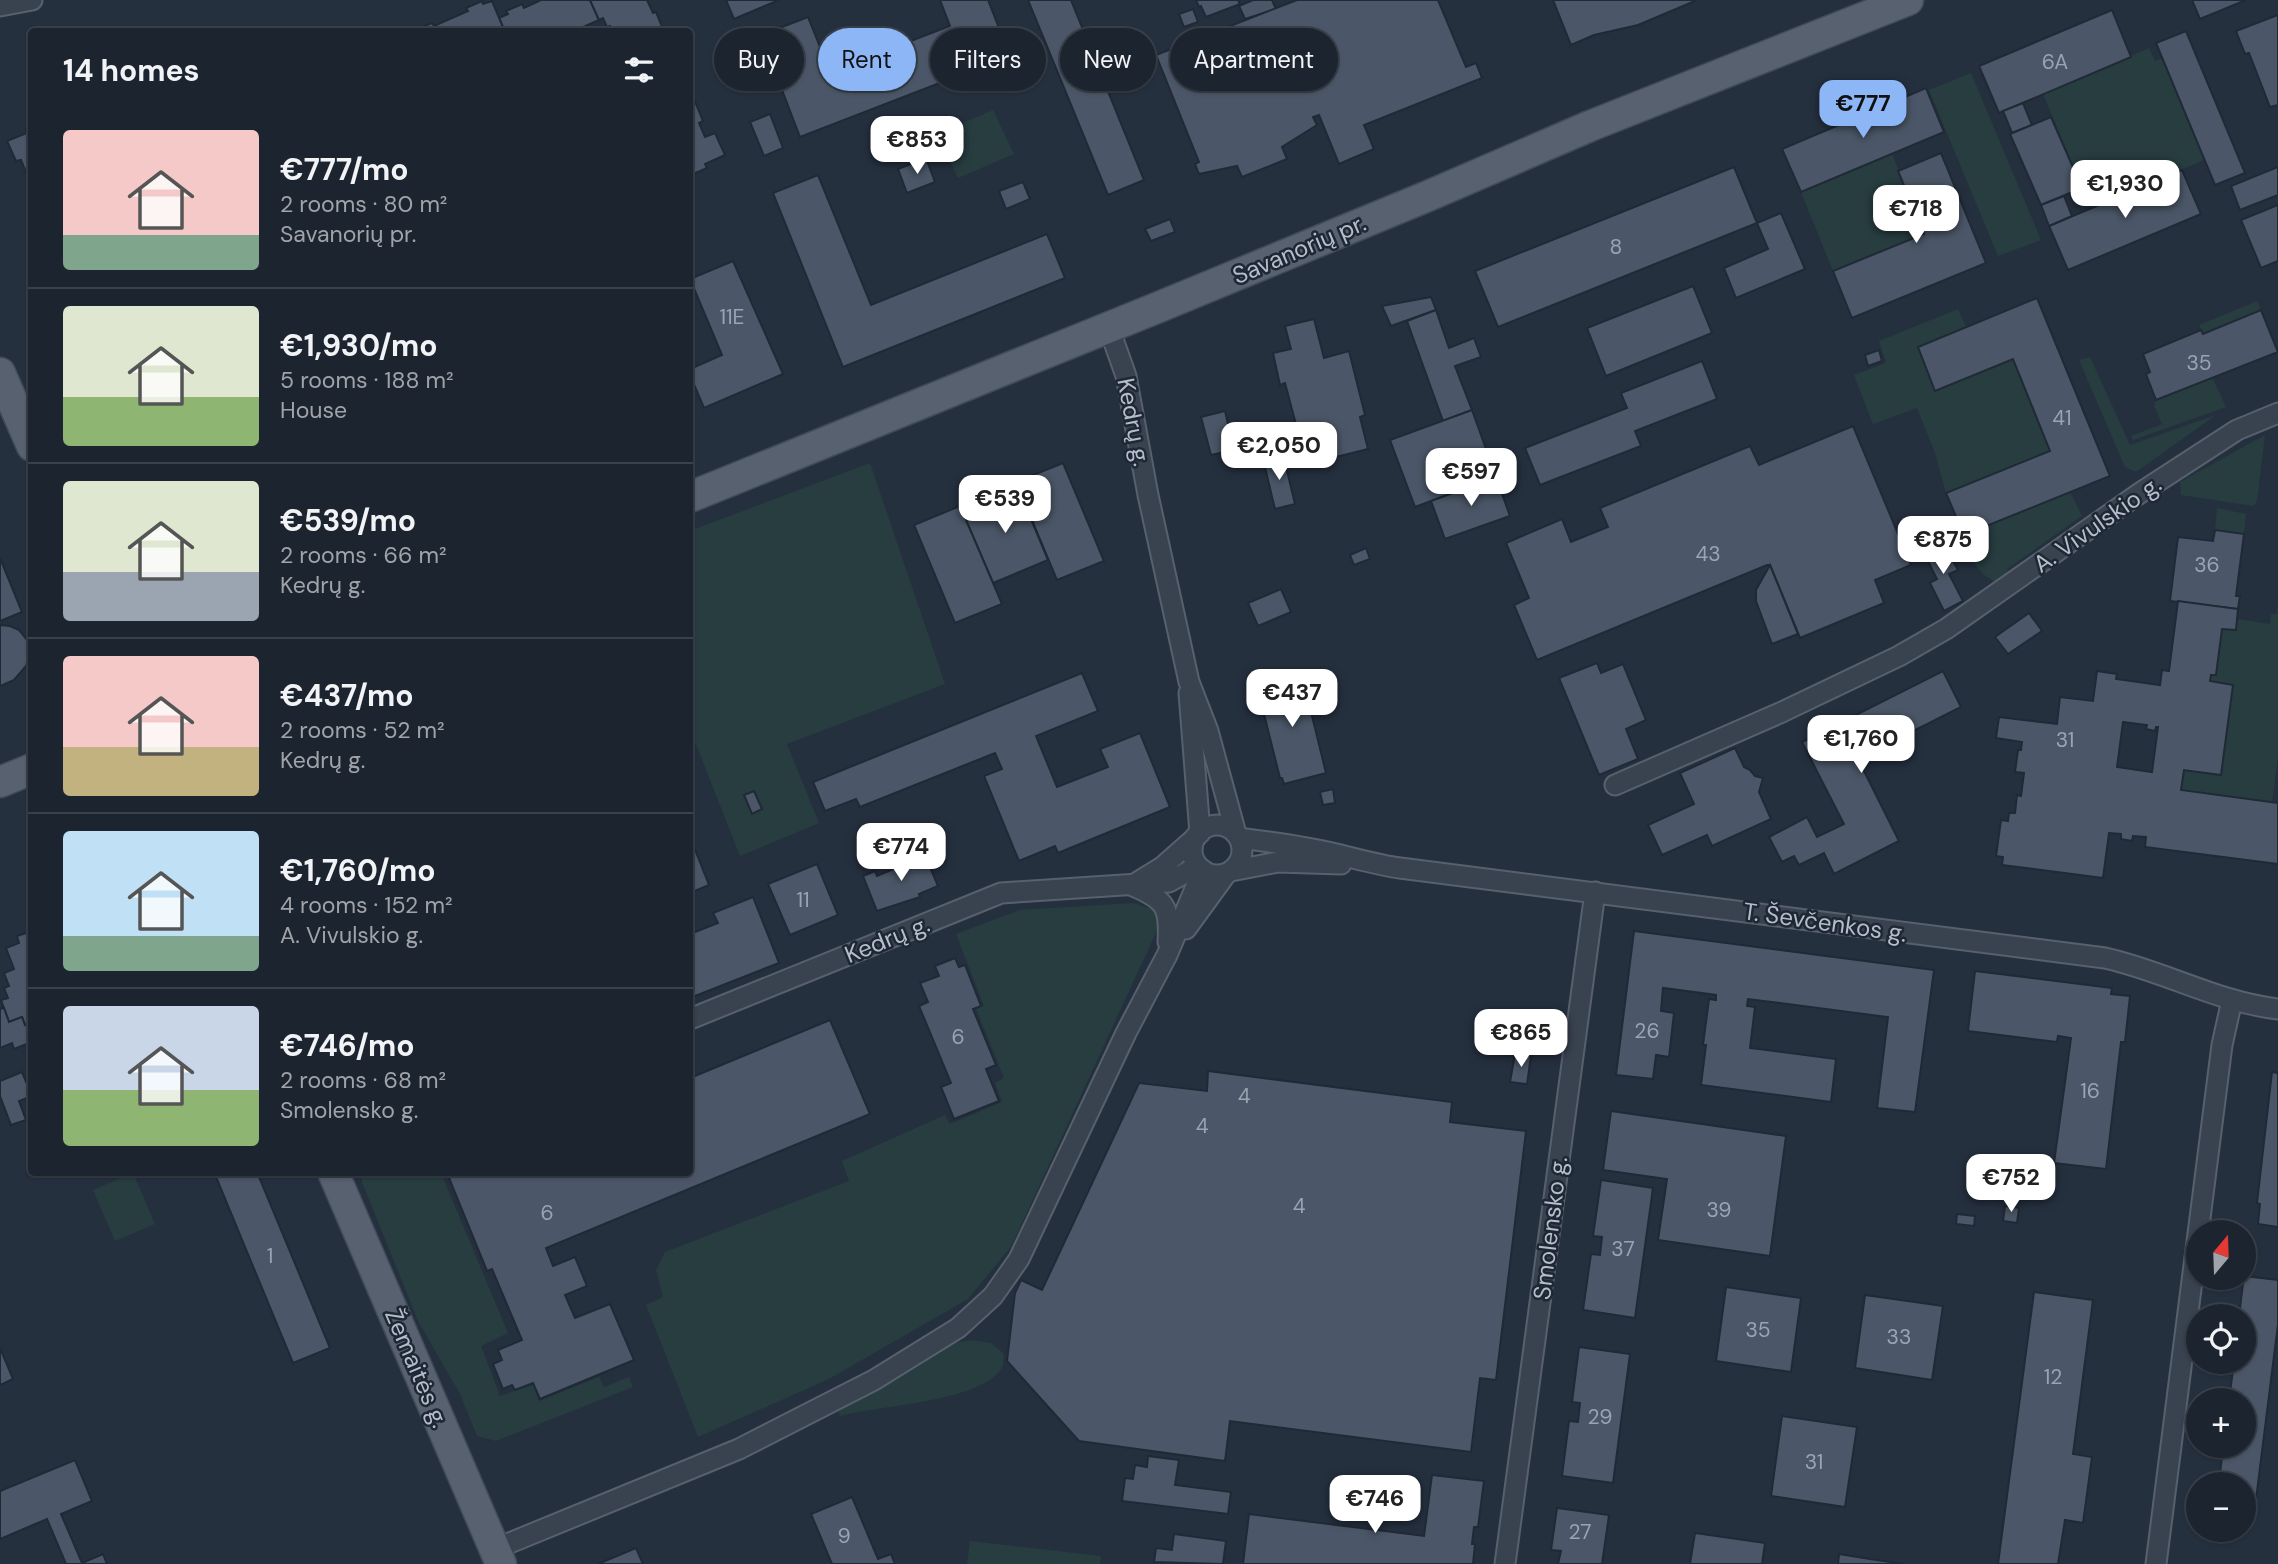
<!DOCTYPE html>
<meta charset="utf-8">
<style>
:root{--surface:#1c242f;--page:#29303b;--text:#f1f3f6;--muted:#a0a4aa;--line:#3a414b;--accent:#8db6f7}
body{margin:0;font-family:"DM Sans",sans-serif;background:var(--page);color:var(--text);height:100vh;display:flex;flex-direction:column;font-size:26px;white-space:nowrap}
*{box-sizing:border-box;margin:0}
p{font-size:23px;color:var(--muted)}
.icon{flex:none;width:38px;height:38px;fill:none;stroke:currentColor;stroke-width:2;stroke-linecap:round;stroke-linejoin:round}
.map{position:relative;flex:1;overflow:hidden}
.details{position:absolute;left:28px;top:28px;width:665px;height:1148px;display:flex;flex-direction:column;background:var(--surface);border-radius:7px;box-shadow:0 2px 5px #0004,0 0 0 2px var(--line)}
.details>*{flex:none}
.top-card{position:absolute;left:714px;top:28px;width:665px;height:63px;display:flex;gap:14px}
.needle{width:46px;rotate:19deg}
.tools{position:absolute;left:2186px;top:1220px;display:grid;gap:14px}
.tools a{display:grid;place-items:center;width:70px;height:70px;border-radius:50%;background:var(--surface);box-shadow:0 2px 5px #0004,0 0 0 2px var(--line);font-size:35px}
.price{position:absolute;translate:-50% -60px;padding:0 16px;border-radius:14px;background:#fff;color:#222;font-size:23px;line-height:46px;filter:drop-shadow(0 2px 4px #0008)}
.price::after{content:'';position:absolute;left:50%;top:42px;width:21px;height:16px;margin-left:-10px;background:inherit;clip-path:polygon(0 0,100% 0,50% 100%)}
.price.on{background:var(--accent);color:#111}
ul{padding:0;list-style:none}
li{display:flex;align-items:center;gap:21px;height:175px;padding:0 35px}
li+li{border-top:2px solid var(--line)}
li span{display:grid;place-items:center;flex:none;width:196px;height:140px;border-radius:7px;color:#555}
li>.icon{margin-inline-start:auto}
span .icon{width:84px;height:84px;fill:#fffc;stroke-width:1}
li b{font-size:30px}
h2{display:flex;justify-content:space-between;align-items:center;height:84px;padding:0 35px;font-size:30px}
.chip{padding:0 24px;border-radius:32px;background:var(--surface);box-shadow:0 2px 5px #0004,0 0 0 2px var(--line);font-size:24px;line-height:63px}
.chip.on{background:var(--accent);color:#111}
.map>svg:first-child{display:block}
</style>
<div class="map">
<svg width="2278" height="1564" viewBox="0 0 2278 1564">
<rect width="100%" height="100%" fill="#25303f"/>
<!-- green -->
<g fill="#273d40">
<path d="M2149 48 2155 61 2162 58 2204 160 2091 208 2043 94Z"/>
<path d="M1971 73 2041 240 1998 256 1929 90Z"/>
<path d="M993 110 1014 154 958 178 937 134Z"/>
<path d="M1892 154 1924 234 1833 271 1801 192Z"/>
<path d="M2257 301 2261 310 2203 334 2199 325Z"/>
<path d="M1958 309 1966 327 1918 347 1935 390 2013 359 2050 451 1946 493 1935 453 1917 408 1873 424 1854 375 1886 363 1879 341Z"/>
<path d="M2090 357 2130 445 2216 415 2136 472 2125 467 2079 360Z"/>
<path d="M2209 378 2210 380 2213 379 2226 407 2133 440 2131 436 2162 424 2154 406 2156 400Z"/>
<path d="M2265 435 2257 500 2254 506 2181 495 2180 482Z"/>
<path d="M870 463 945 684 787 744 819 823 740 856 690 729V531Z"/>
<path d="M2070 492 2082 516 2007 569 2010 574 1996 582C1973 571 1972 558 1964 535Z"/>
<path d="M2217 508 2246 514 2244 534 2215 530Z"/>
<path d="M2278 602V756L2272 802 2181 790 2184 770 2221 775 2233 685 2210 681 2211 675H2216L2222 629 2236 630 2237 619 2270 624 2271 614H2277Z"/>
<path d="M1134 903 1152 909 1160 914V924L1011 1247 968 1299 829 1379 698 1437 646 1305 663 1297 656 1270 665 1252 849 1181 842 1161 945 1115 950 1124 1002 1102 995 1083 1004 1078 976 1009 984 1006 956 934 1020 910Z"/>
<path d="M133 1173 155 1224 115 1241 93 1190Z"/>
<path d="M362 1173H441L508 1333 481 1346 500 1396 533 1385 539 1401 599 1377 604 1387 629 1377 633 1387 496 1441 477 1436 460 1394 418 1321 362 1182Z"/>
<path d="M970 1340 991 1343 1004 1354C1004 1362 1003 1369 997 1374 966 1403 882 1405 840 1416L838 1409 898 1379 955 1343Z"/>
<path d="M970 1541 1101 1556 1100 1564H967Z"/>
</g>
<!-- building -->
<g fill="#4b5768" stroke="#202936" stroke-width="2" fill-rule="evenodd">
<path d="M541 0H590L599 20 572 32H505L499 18 508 14 506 11 522 4 524 8Z"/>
<path d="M590 0H647L653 13 656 12 664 32H613L610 26 607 27 603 18 599 20Z"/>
<path d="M726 0H779L734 19Z"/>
<path d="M940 0H988L1006 46 959 63 963 74 800 137 761 35 808 17 830 72 950 26Z"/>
<path d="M1028 0H1071L1144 180 1108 195Z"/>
<path d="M1196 0H1238L1240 4 1206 17 1201 6 1199 7Z"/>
<path d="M1253 0H1272L1276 9 1245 19 1239 6Z"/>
<path d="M1297 0H1438L1466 67 1476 63 1482 78 1364 125 1374 149 1339 164 1319 115 1313 117 1317 125 1282 147 1287 159 1242 177 1237 166 1199 174 1195 164 1199 162 1156 55Z"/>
<path d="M1553 0H1694L1695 1 1638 25 1594 35 1571 45Z"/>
<path d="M2192 0H2246L2200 19Z"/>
<path d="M482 1 483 4 492 1 505 32H417L416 29 432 23 434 26 468 11 466 8Z"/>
<path d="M1193 9 1198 22 1184 27 1179 14Z"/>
<path d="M2112 10 2131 57 1999 113 1979 66Z"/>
<path d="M2278 15V105L2270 107 2249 53 2245 54 2236 31Z"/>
<path d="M2186 31 2245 173 2215 185 2156 43Z"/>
<path d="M1926 88 1944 132 1801 192 1782 149Z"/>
<path d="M690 89 703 121 699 123 705 137 715 133 725 155 705 164 707 168 691 175 690 171Z"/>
<path d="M2023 103 2032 125 2012 133 2003 111Z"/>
<path d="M770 114 783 148 764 156 750 122Z"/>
<path d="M2051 117 2082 188 2041 205 2010 134Z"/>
<path d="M32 126V182H30L21 160 16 161 7 141 27 133 26 129Z"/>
<path d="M1941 153 1986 263 1852 318 1833 271 1924 234 1898 171Z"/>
<path d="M926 158 935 182 907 193 898 169Z"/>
<path d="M1734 167 1757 223 1498 327 1475 271Z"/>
<path d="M2278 167V195L2240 210 2231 186Z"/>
<path d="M2182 170 2201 214 2068 270 2049 226Z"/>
<path d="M818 175 871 305 1047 234 1065 278 843 367 773 193Z"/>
<path d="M1023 182 1030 199 1006 209 999 191Z"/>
<path d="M2064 196 2072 216 2049 226 2041 205Z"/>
<path d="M2278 205V261L2261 268 2241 220Z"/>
<path d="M1781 213 1805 269 1736 298 1724 268 1768 249 1757 223Z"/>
<path d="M1170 219 1175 232 1151 241 1145 229Z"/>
<path d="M733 261 783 374 704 408 690 375V369L722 355 690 279Z"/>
<path d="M1693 286 1712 333 1606 376 1587 328Z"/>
<path d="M1431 297 1436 310 1391 326 1382 306Z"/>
<path d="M2037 298 2110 476 1964 535 1946 493 2050 451 2013 359 1935 391 1918 347Z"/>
<path d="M1436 310 1449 348 1474 338 1481 357 1455 366 1472 410 1443 421 1407 321Z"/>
<path d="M2261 310 2278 352 2156 400 2146 374 2150 372 2143 354 2201 330 2203 334Z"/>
<path d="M1314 319 1324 358 1349 351 1365 415 1360 417 1368 449 1320 461 1310 425 1297 428 1285 383 1280 385 1273 353 1291 349 1285 326Z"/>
<path d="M1879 350 1882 361 1868 366 1865 355Z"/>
<path d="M1702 361 1717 399 1635 431 1641 446 1540 485 1525 448 1627 408 1621 393Z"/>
<path d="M1472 410 1496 477 1415 507 1390 440Z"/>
<path d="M1225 411 1234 450 1211 455 1201 417Z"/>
<path d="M1853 426 1911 565 1875 580 1884 603 1800 638 1770 565H1767L1537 660 1514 605 1529 598 1506 543 1562 519 1571 542 1608 527 1600 508 1750 446 1759 465Z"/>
<path d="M1283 454 1295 504 1275 509 1263 459Z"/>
<path d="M1063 463 1104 561 1057 580 1016 482Z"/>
<path d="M1496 477 1510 516 1445 539 1431 501Z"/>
<path d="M1018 488 1048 560 993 583 962 511Z"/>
<path d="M960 506 1002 604 955 623 914 525Z"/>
<path d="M2215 530 2244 534 2236 596H2240L2238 609 2170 601 2178 537 2213 541Z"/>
<path d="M1942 541 1958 570 1949 574 1963 601 1944 611 1930 583 1937 579 1923 551Z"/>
<path d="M1366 548 1370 559 1354 565 1350 555Z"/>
<path d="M0 558 22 612 0 621Z"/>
<path d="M1770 565 1798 634 1772 644 1756 601V590Z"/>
<path d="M1281 589 1291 612 1258 626 1248 603Z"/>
<path d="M2178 601 2238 609 2236 630 2222 629 2216 675H2211L2210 681 2233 685 2221 775 2184 770 2181 790 2278 803V864L2145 847 2146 837 2133 836 2132 841 2121 839V834L2109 833 2103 878 2002 865 2003 857 1996 856 2001 820 2008 821 2009 813H2015L2017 795 2021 796 2024 773 2015 772 2018 750H2021L2022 742 1996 738 1999 717 2057 724 2060 697 2093 701 2097 671 2117 674 2116 679 2160 685 2162 670 2169 671ZM2123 722 2147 725 2146 729 2155 731 2156 727H2158L2152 772 2117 767Z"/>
<path d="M2029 613 2042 631 2008 654 1995 637Z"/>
<path d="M0 625 10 626 19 630 27 640 29 656 26 666 14 680 0 686Z"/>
<path d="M1597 663 1601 673 1623 664 1646 720 1626 729 1638 759 1599 775 1559 678Z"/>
<path d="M1943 671 1961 707 1858 759 1899 841 1834 874 1824 853 1799 865 1794 856 1782 862 1769 837 1807 817 1817 837 1844 824 1802 742Z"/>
<path d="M1082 673 1098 711 1036 736 1057 787 1108 767 1100 749 1140 733 1170 807 1058 853 1055 846 1019 861 984 776 1002 769 995 753 860 807 856 799 825 811 813 782Z"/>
<path d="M1302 675 1326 773 1284 784 1282 778H1280L1258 690 1261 689 1260 685Z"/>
<path d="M1735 748 1744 767 1750 770 1755 776 1763 778 1759 792 1771 819 1712 846 1707 835 1662 855 1648 825 1694 804 1680 773Z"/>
<path d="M1333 789 1335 803 1323 805 1320 792Z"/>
<path d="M754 791 762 809 752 814 744 795Z"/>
<path d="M690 837 709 885 690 893Z"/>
<path d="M923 850 938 886 919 894 920 897 877 911 863 876 875 871 877 876 913 861 911 856Z"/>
<path d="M817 864 838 915 790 935 768 884Z"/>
<path d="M753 897 779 963 690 998V934L718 923 713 913Z"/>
<path d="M32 931V1022L25 1025 22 1017 9 1022 1 1000 8 998 4 988 9 986 4 973 14 969 6 948 19 943 17 936Z"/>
<path d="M1634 931 1934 970 1915 1112 1877 1108 1888 1017 1748 999 1747 1006 1755 1007 1750 1048 1836 1059 1831 1102 1701 1085 1706 1045H1703L1709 999 1716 1000V995L1663 988 1661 1011 1674 1013 1669 1057 1656 1055 1653 1079 1616 1075Z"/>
<path d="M955 958 959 967 965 965 981 1006 973 1009 996 1065 986 1069 999 1101 954 1119 941 1087 951 1083 919 1006 928 1002 920 983 939 976 935 966Z"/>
<path d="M1975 971 2112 988 2111 994 2130 996 2125 1042H2121L2106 1169 2054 1163 2071 1038 2058 1036 2057 1042 1968 1031Z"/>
<path d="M4 1008 9 1022 22 1017 25 1025 29 1023 32 1042 14 1049 12 1043 0 1048V1009Z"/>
<path d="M830 1020 870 1114 546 1248 553 1266 575 1257 587 1286 565 1295 575 1318 610 1304 634 1360 540 1399 533 1383 515 1390 512 1385 503 1389 493 1364 502 1360 498 1350 522 1340 492 1269 487 1271 449 1178 461 1172H690V1078Z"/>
<path d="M1515 1054 1531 1056 1527 1084 1510 1082Z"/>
<path d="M1208 1071 1452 1102 1450 1122 1526 1131 1496 1380 1480 1378 1471 1452 1230 1421 1225 1461 1079 1441 1007 1361 1015 1293 1021 1280 1042 1290 1139 1083 1207 1091Z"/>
<path d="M22 1072 32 1096 19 1101 26 1120 11 1125 0 1096V1081Z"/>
<path d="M2272 1072 2278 1073V1227L2258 1224 2260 1204 2257 1203Z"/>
<path d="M1611 1111 1786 1136 1770 1256 1658 1240 1667 1179 1603 1170Z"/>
<path d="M214 1172H257L330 1348 293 1363Z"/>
<path d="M1601 1180 1653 1188 1635 1318 1583 1310 1591 1254 1600 1255 1602 1237 1593 1236Z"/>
<path d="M2005 1206 2019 1208 2017 1223 2003 1221Z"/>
<path d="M1957 1214 1975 1216 1974 1226 1956 1224Z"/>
<path d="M2244 1276 2278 1280V1324L2253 1523 2244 1522V1484H2219L2223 1446H2244V1400H2229L2234 1362H2244V1316H2239Z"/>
<path d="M1726 1287 1801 1298 1791 1372 1716 1361Z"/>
<path d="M2034 1292 2093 1300 2073 1454 2092 1457 2083 1523 2065 1520 2058 1564H1998Z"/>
<path d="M1865 1295 1943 1306 1932 1380 1855 1368Z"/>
<path d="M1579 1347 1630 1354 1613 1483 1562 1476 1569 1421 1578 1422 1580 1403 1572 1402Z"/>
<path d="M0 1348 13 1379 0 1385Z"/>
<path d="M1782 1416 1857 1427 1845 1507 1771 1496Z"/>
<path d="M1148 1456 1179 1460 1175 1485 1231 1492 1228 1514 1122 1501 1125 1478 1133 1479 1135 1465 1147 1467Z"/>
<path d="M75 1460 92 1501 61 1514 82 1563 103 1554 107 1564H66L47 1519 0 1539V1491Z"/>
<path d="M1432 1475 1484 1481 1478 1527H1474L1472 1544H1475L1473 1564H1243L1249 1514 1424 1536Z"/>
<path d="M852 1497 878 1559 891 1554 895 1564H832L811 1514Z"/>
<path d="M1557 1508 1609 1515 1602 1564H1558L1561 1551 1551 1550Z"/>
<path d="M1695 1533 1765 1543 1762 1564H1690Z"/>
<path d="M1174 1534 1226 1541 1223 1564 1154 1562 1156 1548 1172 1550Z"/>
<path d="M636 1548 643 1564H598Z"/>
<path d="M1839 1554 1870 1559 1904 1564H1838Z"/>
</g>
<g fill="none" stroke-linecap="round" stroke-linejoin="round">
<defs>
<g id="street">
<path d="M0 6 32 0"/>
<path d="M1109 328 1126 376 1148 495 1189 682 1208 731 1236 834"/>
<path d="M1189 693 1200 833"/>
<path d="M1615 785 1782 712 1899 656 1946 629 2140 493 2237 430 2278 413"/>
<circle cx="1217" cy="850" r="25"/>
<path d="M1239 838C1271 842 1304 846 1336 854 1358 859 1378 865 1400 868L2105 958C2164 971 2217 1002 2278 1009"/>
<path d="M1231 871 1278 862 1341 864"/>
<path d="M1136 883 1162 867 1196 837"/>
<path d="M1133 886C1166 900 1170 907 1168 942"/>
<path d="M1186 929 1226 874"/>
<path d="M690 1019 1001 893 1169 882 1198 866"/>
<path d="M495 1549 739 1449 874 1380 958 1328 993 1296 1019 1259 1126 1033 1167 955 1203 870"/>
<path d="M1505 1564 1595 892"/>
<path d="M2156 1564 2222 1045 2232 1000"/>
</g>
<g id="primary">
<path d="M0 373 32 446"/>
<path d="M690 497 1159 307 1428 196 1590 126 1908 0"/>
<path d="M0 782 32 769"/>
<path d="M333 1172 501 1564"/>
</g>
</defs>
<!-- street casing -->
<use href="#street" stroke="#57606d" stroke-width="23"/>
<!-- primary casing -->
<use href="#primary" stroke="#424b58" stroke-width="33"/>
<!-- street -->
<use href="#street" stroke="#39424f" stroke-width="19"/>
<!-- primary -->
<use href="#primary" stroke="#57616f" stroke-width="30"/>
</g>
<g text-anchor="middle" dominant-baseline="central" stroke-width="5" stroke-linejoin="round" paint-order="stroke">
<!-- number labels -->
<g font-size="21" fill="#9aa4b2">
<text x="2055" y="62">6A</text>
<text x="1616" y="247">8</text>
<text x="732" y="317">11E</text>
<text x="2199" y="363">35</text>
<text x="2062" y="418">41</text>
<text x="1708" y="554">43</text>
<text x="2207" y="565">36</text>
<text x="2065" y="740">31</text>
<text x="803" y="900">11</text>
<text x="1647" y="1031">26</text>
<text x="958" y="1037">6</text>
<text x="2090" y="1091">16</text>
<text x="1244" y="1096">4</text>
<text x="1202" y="1126">4</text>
<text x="1299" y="1206">4</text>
<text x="1719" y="1210">39</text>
<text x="547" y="1213">6</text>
<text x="1623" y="1249">37</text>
<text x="270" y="1256">1</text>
<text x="1758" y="1330">35</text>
<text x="1899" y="1337">33</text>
<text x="2053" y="1377">12</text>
<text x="1600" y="1417">29</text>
<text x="1814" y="1462">31</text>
<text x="1580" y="1532">27</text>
<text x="844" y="1536">9</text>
</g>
<!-- street labels -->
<g font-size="24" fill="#b5bdca" stroke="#1e2734">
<text transform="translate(1299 249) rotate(-23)">Savanorių pr.</text>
<text transform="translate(1134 422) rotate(79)">Kedrų g.</text>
<text transform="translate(2097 524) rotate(-35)">A. Vivulskio g.</text>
<text transform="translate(1825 922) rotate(8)">T. Ševčenkos g.</text>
<text transform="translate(887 939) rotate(-22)">Kedrų g.</text>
<text transform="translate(1550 1228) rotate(-83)">Smolensko g.</text>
<text transform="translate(417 1368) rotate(67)">Žemaitės g.</text>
</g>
</g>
</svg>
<div class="tools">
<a><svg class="needle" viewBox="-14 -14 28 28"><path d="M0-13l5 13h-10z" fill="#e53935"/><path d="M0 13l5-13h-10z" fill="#a0a4aa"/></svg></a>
<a><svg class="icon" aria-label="locate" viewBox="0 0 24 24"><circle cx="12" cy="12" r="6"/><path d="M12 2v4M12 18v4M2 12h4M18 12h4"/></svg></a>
<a>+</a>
<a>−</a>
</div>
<b class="price on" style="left:1863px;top:140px">€777</b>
<b class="price" style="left:917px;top:176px">€853</b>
<b class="price" style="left:2125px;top:220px">€1,930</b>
<b class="price" style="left:1916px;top:245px">€718</b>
<b class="price" style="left:1279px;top:482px">€2,050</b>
<b class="price" style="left:1471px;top:508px">€597</b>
<b class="price" style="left:1005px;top:535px">€539</b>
<b class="price" style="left:1943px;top:576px">€875</b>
<b class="price" style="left:1292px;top:729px">€437</b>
<b class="price" style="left:1861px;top:775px">€1,760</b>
<b class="price" style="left:901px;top:883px">€774</b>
<b class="price" style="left:1521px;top:1069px">€865</b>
<b class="price" style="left:2011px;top:1214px">€752</b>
<b class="price" style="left:1375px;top:1535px">€746</b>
<div class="top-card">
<a class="chip">Buy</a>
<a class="chip on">Rent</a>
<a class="chip">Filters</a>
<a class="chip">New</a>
<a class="chip">Apartment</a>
</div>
<section class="details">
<h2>14 homes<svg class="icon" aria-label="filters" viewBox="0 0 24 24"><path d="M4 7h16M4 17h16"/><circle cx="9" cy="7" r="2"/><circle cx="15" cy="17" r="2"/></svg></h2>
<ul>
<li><span style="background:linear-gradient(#f6c9c9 75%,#7fa58c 0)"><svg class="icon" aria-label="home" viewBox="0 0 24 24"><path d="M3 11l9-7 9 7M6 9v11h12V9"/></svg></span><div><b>€777/mo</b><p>2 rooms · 80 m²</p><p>Savanorių pr.</p></div></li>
<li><span style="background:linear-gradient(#dfe7d0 65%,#8fb573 0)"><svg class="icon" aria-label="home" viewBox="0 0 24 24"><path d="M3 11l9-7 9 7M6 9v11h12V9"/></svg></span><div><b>€1,930/mo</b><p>5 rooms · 188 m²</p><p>House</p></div></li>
<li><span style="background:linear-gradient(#dfe7d0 65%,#9aa5b1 0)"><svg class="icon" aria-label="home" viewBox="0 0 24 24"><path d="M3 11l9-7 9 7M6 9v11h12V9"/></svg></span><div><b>€539/mo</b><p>2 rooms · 66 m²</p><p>Kedrų g.</p></div></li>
<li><span style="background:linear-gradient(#f6c9c9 65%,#c2b280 0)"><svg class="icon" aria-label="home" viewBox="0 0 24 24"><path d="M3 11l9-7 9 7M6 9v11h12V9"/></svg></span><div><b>€437/mo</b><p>2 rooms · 52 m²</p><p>Kedrų g.</p></div></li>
<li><span style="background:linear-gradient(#bfe0f5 75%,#7fa58c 0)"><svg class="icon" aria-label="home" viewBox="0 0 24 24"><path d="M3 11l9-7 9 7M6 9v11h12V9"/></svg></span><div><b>€1,760/mo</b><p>4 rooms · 152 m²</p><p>A. Vivulskio g.</p></div></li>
<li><span style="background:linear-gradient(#c9d6e8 60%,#8fb573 0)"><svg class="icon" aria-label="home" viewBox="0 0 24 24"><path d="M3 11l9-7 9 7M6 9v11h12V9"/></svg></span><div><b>€746/mo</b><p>2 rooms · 68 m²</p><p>Smolensko g.</p></div></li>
</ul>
</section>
</div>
